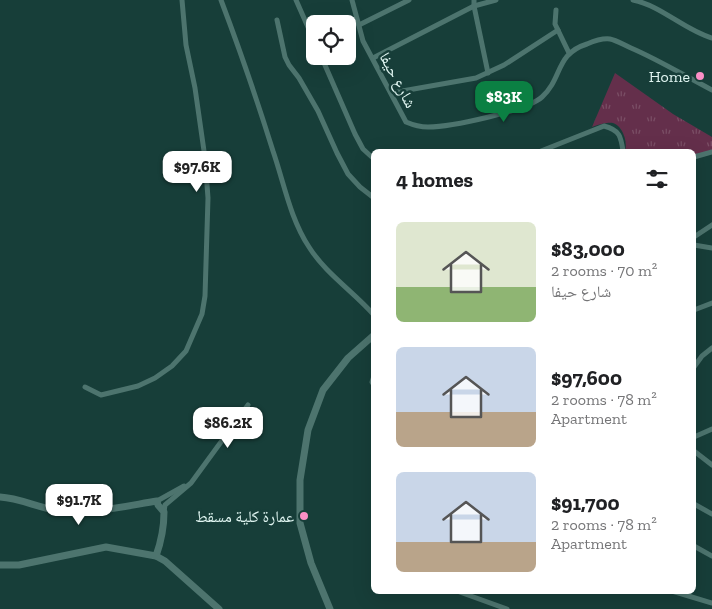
<!DOCTYPE html>
<meta charset="utf-8">
<style>
:root{--surface:#fff;--page:#f6f6f6;--text:#202124;--muted:#757577;--accent:#0b8043}
body{margin:0;font-family:"Zilla Slab","Noto Naskh Arabic",serif;background:var(--page);color:var(--text);height:100vh;display:flex;flex-direction:column;font-size:19px;white-space:nowrap}
*{box-sizing:border-box;margin:0}
p{font-size:16px;color:var(--muted)}
.icon{flex:none;width:28px;height:28px;fill:none;stroke:currentColor;stroke-width:2;stroke-linecap:round;stroke-linejoin:round}
.map{position:relative;flex:1;overflow:hidden}
.panel{position:absolute;left:371px;top:149px;width:325px;height:445px;display:flex;flex-direction:column;background:var(--surface);border-radius:8px;box-shadow:0 5px 20px #0002}
.panel>*{flex:none}
.fabs{position:absolute;left:306px;top:15px;display:grid;gap:10px}
.fabs a{display:grid;place-items:center;width:50px;height:50px;border-radius:8px;background:var(--surface);box-shadow:0 5px 20px #0002;font-size:25px}
.price{position:absolute;translate:-50% -42px;padding:0 11px;border-radius:10px;background:#fff;color:#222;font-size:16px;line-height:32px;filter:drop-shadow(0 1px 2px #0008)}
.price::after{content:'';position:absolute;left:50%;top:30px;width:15px;height:11px;margin-left:-8px;background:inherit;clip-path:polygon(0 0,100% 0,50% 100%)}
.price.active{background:var(--accent);color:#fff}
ul{padding:0;list-style:none}
li{display:flex;align-items:center;gap:15px;height:125px;padding:0 25px}
li span{display:grid;place-items:center;flex:none;width:140px;height:100px;border-radius:8px;color:#555}
li>.icon{margin-inline-start:auto}
span .icon{width:60px;height:60px;fill:#fffc;stroke-width:1}
li b{font-size:21px}
h2{display:flex;justify-content:space-between;align-items:center;height:60px;padding:0 25px;font-size:21px}
.map>svg:first-child{display:block}
</style>
<div class="map">
<svg width="712" height="609" viewBox="0 0 712 609">
<defs>
<pattern id="park-tufts" width="24" height="20" patternUnits="userSpaceOnUse" patternTransform="scale(1.25)"><rect width="24" height="20" fill="#642f4b"/><path d="M3 7l-1-3M5 7V3M7 7l1-3M15 17l-1-3M17 17v-4M19 17l1-3" fill="none" stroke="#7a4e65"/></pattern>
</defs>
<rect width="100%" height="100%" fill="#173e39"/>
<!-- park -->
<path fill="url(#park-tufts)" d="M615 73 673 114 712 137V151L694 157V151H625C628 143 623 126 613 123 607 122 598 125 592 127Z"/>
<g fill="none" stroke-linecap="round" stroke-linejoin="round">
<!-- street -->
<g stroke="#4d746e" stroke-width="5">
<path d="M221 0C240 50 257 100 273 151 284 183 290 218 309 247 326 274 353 291 374 315"/>
<path d="M296 0 315 43"/>
<path d="M352 0 363 41 406 122C413 125 421 127 428 127 451 127 526 111 542 97 563 78 555 54 587 44 594 41 602 38 610 39 616 40 624 45 631 48 659 60 685 76 712 90"/>
<path d="M474 0V6L488 73"/>
<path d="M633 0C662 6 684 30 712 38"/>
<path d="M556 10 555 24 569 53"/>
<path d="M277 20 285 57 289 65 299 78 318 111 337 153 348 174 360 187 374 198"/>
<path d="M359 25 409 0"/>
<path d="M321 56 355 134 363 149 374 159"/>
<path d="M373 58 474 6 496 0"/>
<path d="M391 93 476 78 504 65 558 30"/>
<path d="M541 151 604 126C620 130 621 137 623 151"/>
<path d="M694 157 712 152"/>
<path d="M694 237 712 225"/>
<path d="M694 245 712 248"/>
<path d="M694 310 712 303"/>
<path d="M694 367 702 356 712 348"/>
<path d="M374 376 372 382 374 385"/>
<path d="M85 387 101 395 138 386 155 378 172 366 186 351 202 314 205 296 208 198 205 158 195 88 186 45 182 0"/>
<path d="M694 437 712 429"/>
<path d="M694 451 712 465"/>
<path d="M157 501 184 486"/>
<path d="M694 504 712 514"/>
<path d="M164 512 165 505 191 483 248 405"/>
<path d="M694 546 712 556"/>
<path d="M457 591 507 609"/>
<path d="M672 591 712 603"/>
</g>
<!-- secondary -->
<g stroke="#4d746e" stroke-width="7">
<path d="M0 497C21 498 40 509 61 511 92 514 126 506 157 501L158 505 164 512C164 528 161 542 156 556"/>
<path d="M0 565H19L106 547 156 556 165 561 219 609"/>
<path d="M330 609 311 563 300 523V480L308 430 323 390 348 358 374 335"/>
</g>
</g>
<!-- markers -->
<g fill="#fa8fc6" stroke="#173e39" stroke-width="2">
<circle cx="700" cy="76" r="5"/>
<circle cx="304" cy="516" r="5"/>
</g>
<g text-anchor="middle" dominant-baseline="central" stroke-width="5" stroke-linejoin="round" paint-order="stroke">
<!-- poi labels -->
<g font-size="16" fill="#e0f5f1" stroke="#173e39" text-anchor="end">
<text x="690" y="76">Home</text>
<text x="294" y="516">عمارة كلية مسقط</text>
</g>
<!-- street labels -->
<g font-size="16" fill="#e0f5f1" stroke="#173e39">
<text transform="translate(398 80) rotate(62)">شارع حيفا</text>
</g>
</g>
</svg>
<div class="fabs">
<a><svg class="icon" aria-label="locate" viewBox="0 0 24 24"><circle cx="12" cy="12" r="6"/><path d="M12 2v4M12 18v4M2 12h4M18 12h4"/></svg></a>
</div>
<b class="price active" style="left:504px;top:123px">$83K</b>
<b class="price" style="left:197px;top:193px">$97.6K</b>
<b class="price" style="left:228px;top:449px">$86.2K</b>
<b class="price" style="left:79px;top:526px">$91.7K</b>
<section class="panel">
<h2>4 homes<svg class="icon" aria-label="filters" viewBox="0 0 24 24"><path d="M4 7h16M4 17h16"/><circle cx="9" cy="7" r="2"/><circle cx="15" cy="17" r="2"/></svg></h2>
<ul>
<li><span style="background:linear-gradient(#dfe7d0 65%,#8fb573 0)"><svg class="icon" aria-label="home" viewBox="0 0 24 24"><path d="M3 11l9-7 9 7M6 9v11h12V9"/></svg></span><div><b>$83,000</b><p>2 rooms · 70 m²</p><p>شارع حيفا</p></div></li>
<li><span style="background:linear-gradient(#c9d6e8 65%,#b9a48a 0)"><svg class="icon" aria-label="home" viewBox="0 0 24 24"><path d="M3 11l9-7 9 7M6 9v11h12V9"/></svg></span><div><b>$97,600</b><p>2 rooms · 78 m²</p><p>Apartment</p></div></li>
<li><span style="background:linear-gradient(#c9d6e8 70%,#b9a48a 0)"><svg class="icon" aria-label="home" viewBox="0 0 24 24"><path d="M3 11l9-7 9 7M6 9v11h12V9"/></svg></span><div><b>$91,700</b><p>2 rooms · 78 m²</p><p>Apartment</p></div></li>
</ul>
</section>
</div>
